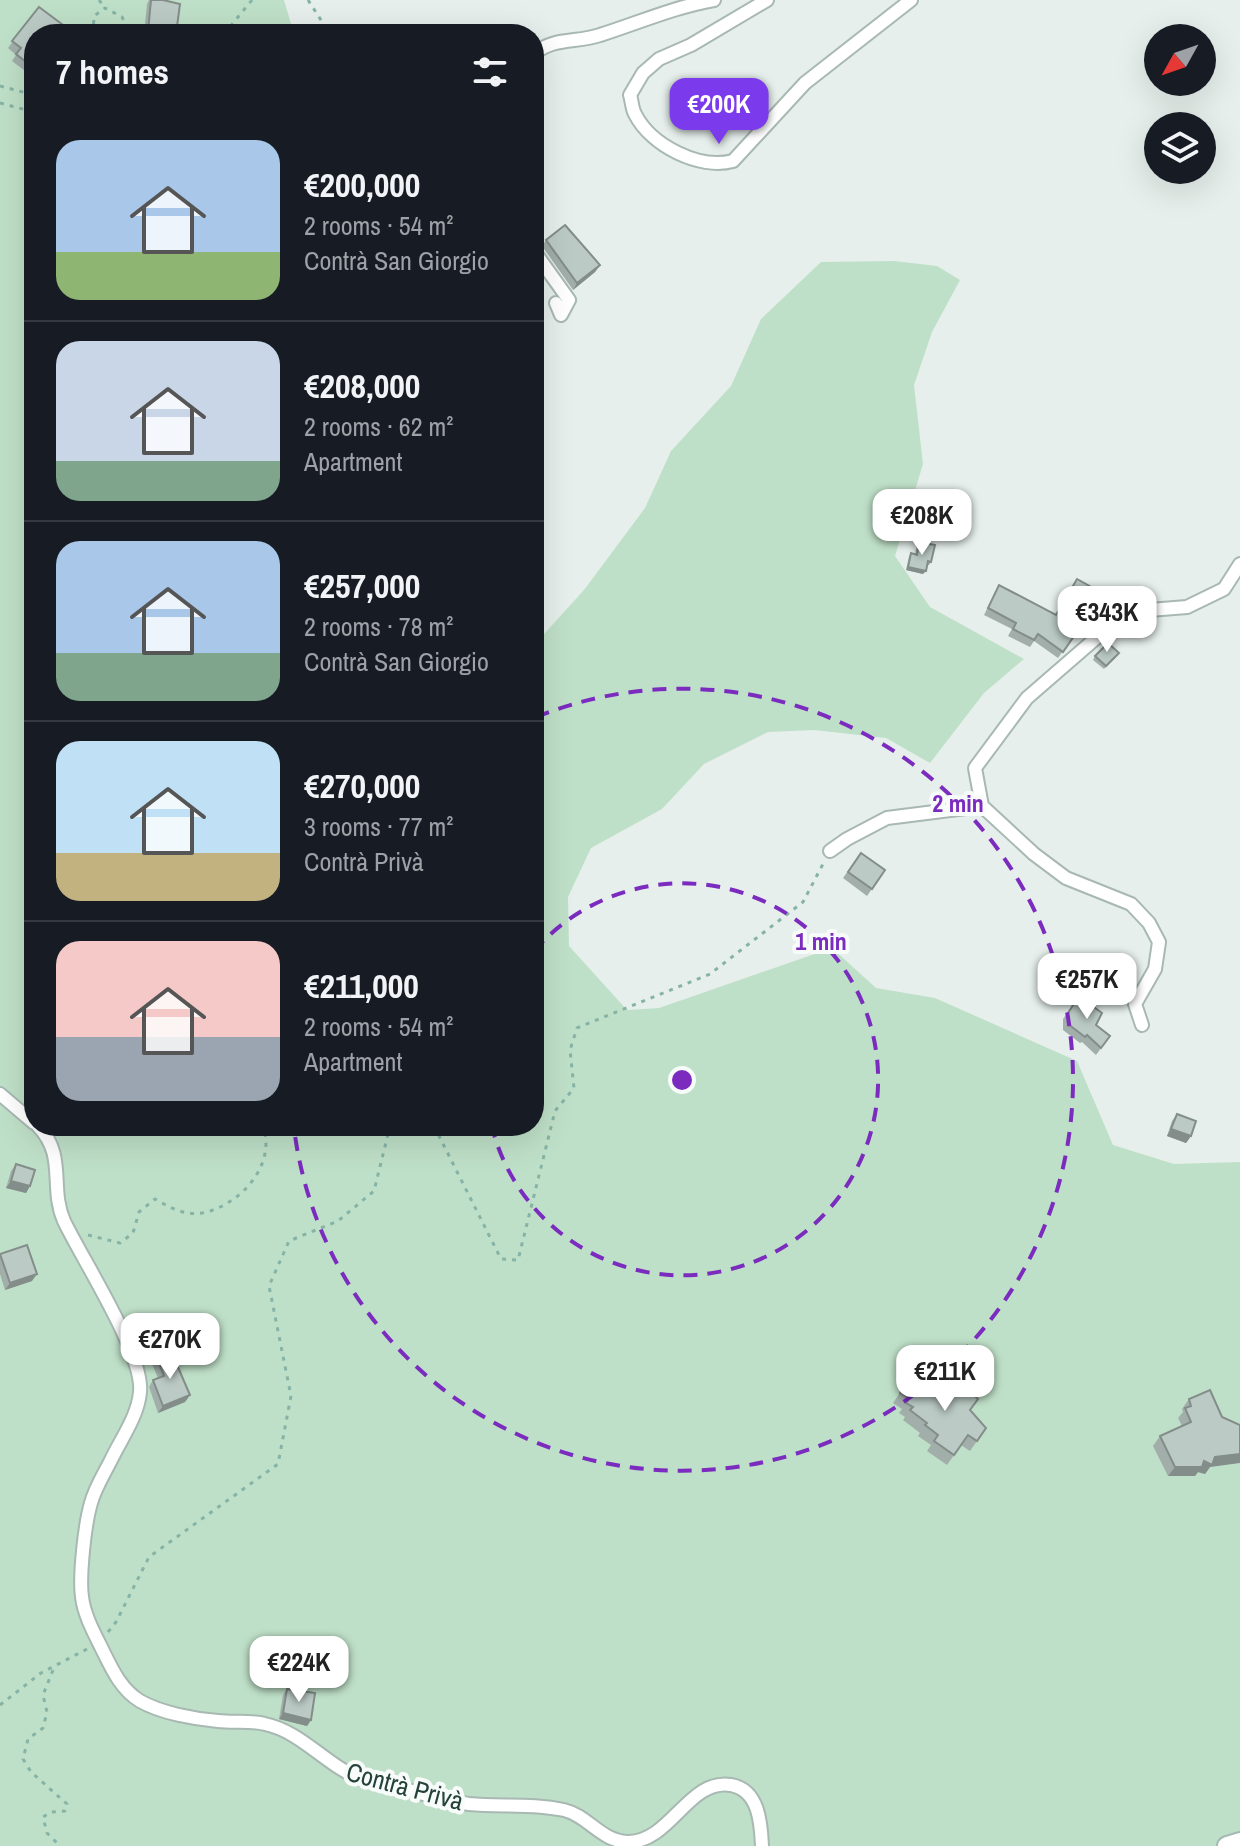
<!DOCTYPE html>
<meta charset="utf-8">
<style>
:root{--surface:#171b24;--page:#242831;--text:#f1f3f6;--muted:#9ea1a6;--line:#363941;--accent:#7c3aed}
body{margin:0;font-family:"Archivo Narrow",sans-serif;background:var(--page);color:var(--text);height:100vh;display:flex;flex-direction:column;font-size:30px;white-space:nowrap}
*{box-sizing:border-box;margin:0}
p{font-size:26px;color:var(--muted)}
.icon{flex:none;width:44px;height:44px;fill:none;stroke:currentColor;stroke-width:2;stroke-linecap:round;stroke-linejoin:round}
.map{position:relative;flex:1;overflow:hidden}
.details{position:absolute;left:24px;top:24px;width:520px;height:1112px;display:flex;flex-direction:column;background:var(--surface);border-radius:32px;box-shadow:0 8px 32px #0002}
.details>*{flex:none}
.needle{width:52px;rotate:230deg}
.fabs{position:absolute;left:1144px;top:24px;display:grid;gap:16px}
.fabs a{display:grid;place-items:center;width:72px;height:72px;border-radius:50%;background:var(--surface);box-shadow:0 8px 32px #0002;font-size:40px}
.price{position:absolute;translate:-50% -68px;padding:0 18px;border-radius:16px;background:#fff;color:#222;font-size:26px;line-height:52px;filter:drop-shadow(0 2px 4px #0008)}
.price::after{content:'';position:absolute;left:50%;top:48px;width:24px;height:18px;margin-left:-12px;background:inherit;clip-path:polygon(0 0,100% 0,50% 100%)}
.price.on{background:var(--accent);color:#fff}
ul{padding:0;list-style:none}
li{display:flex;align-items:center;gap:24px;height:200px;padding:0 32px}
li+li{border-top:2px solid var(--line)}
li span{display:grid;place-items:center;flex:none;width:224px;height:160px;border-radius:24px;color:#555}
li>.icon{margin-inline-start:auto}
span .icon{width:96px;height:96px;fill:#fffc;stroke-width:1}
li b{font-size:34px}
h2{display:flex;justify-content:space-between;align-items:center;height:96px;padding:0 32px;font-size:34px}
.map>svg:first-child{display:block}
</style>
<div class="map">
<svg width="1240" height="1846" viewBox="0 0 1240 1846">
<rect width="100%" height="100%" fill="#e6efeb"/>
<!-- green -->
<path fill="#bfe0c8" d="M0 0H284L294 34H34V1126H534V645L584 590 645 508 671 451 731 386 761 319 821 262 894 261 937 266 960 280 932 332 914 385 923 464 895 556 930 607 1024 659 984 693 930 763 886 738 814 730 768 732 704 764 662 809 591 848 568 897 569 946 627 1010 659 1008 832 948 876 988 935 998 1077 1061 1113 1145 1174 1164 1240 1162V1846H0Z"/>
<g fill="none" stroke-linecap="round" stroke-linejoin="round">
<defs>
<g id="street">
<path d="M767 0 691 45 659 59 643 73 630 95C632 101 632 109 635 114 651 146 700 170 733 161L805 83 911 0"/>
<path d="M534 54C553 37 577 43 600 35 638 23 674 7 714 0"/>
<path d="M534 251 569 300 561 315 556 303"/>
<path d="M830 851 847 839 887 818 982 806"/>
<path d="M1142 1025 1135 1004 1155 969 1159 942 1149 923 1131 904 1066 878 1034 854 982 806 975 768 1027 698 1110 626 1137 611 1187 607 1224 589 1240 564"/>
<path d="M0 1094 34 1123"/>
<path d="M38 1126C67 1156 49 1187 64 1221 82 1259 144 1354 140 1392 138 1416 121 1439 111 1460 104 1474 95 1488 91 1503 85 1523 79 1576 82 1597 84 1614 93 1631 101 1647 111 1667 120 1689 140 1701 161 1713 194 1719 218 1721 234 1723 250 1720 265 1724 303 1732 328 1768 364 1780 377 1785 391 1786 404 1789 425 1794 447 1801 469 1804 500 1807 533 1803 564 1810 589 1816 601 1842 629 1842 671 1841 689 1778 731 1785 759 1790 761 1823 762 1846"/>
</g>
<path id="secondary" d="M1227 1846 1240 1842"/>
</defs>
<!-- street casing -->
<use href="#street" stroke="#a8b8b2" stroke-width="16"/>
<!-- secondary casing -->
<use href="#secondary" stroke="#a4bbb3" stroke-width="22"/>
<!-- path -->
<g stroke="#86b3a5" stroke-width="3" stroke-dasharray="4 6" stroke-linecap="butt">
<path d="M99 0 105 8"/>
<path d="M308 0 330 34"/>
<path d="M93 34 94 16 105 8 122 17 130 34"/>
<path d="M224 34 252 0"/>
<path d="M0 86 34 95"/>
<path d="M0 103 34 112"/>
<path d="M434 1126 501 1259 518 1260 555 1111 574 1088 570 1050 577 1028 710 974 803 902 823 864"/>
<path d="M88 1235 120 1243 133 1233 139 1212 155 1199C169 1207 184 1216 202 1213 239 1206 277 1166 263 1126"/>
<path d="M108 1632 116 1622 149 1557 278 1464 291 1396 269 1286 289 1241 338 1221 374 1191 390 1126"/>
<path d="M53 1670 43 1695 47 1712 43 1728 28 1739 23 1759 31 1772 67 1804 65 1811 51 1812 43 1817 47 1833 60 1846"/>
<path d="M0 1705 41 1673 87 1649"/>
</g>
<!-- street -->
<use href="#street" stroke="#fff" stroke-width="12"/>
<!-- secondary -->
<use href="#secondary" stroke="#fff" stroke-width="18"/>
</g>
<!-- wall -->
<g fill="#a1aea9">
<path d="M149 0H163L176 34H144L147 4Z"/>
<path d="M39 7 34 68 29 74 12 61 16 55 8 48Z"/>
<path d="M546 240 600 265 595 272 573 290 542 246Z"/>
<path d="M919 542 931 562 929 565H927L923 574 906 570 909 557 911 553 915 554 917 545Z"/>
<path d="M1077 579 1120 603 1115 609 1096 626 1085 620 1058 658 1034 641 1030 647 1008 636 1012 629 984 615 999 585 1056 615Z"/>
<path d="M1119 653 1104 669 1093 660 1095 656Z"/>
<path d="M861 853 885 870 867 896 843 878Z"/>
<path d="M1079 996 1096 1025 1110 1036 1096 1055 1082 1042 1080 1043 1063 1030V1019Z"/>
<path d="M1177 1114 1191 1136 1186 1143 1167 1136 1172 1121Z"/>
<path d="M16 1164 30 1186 26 1193 6 1188 11 1171Z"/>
<path d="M0 1254 32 1281 5 1290 0 1274Z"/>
<path d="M140 1332 158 1349 145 1354 137 1335Z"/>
<path d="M157 1357 190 1395 185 1402 158 1413 149 1387 153 1380 158 1378 152 1364Z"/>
<path d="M912 1375 945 1398 970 1410 986 1428 970 1451 961 1445 947 1465 927 1451 931 1445 918 1436 920 1433 903 1420 905 1417 899 1413 902 1409 893 1403Z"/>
<path d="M1189 1399 1210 1467 1205 1474 1198 1472 1195 1476H1168L1153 1446 1160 1436 1182 1426 1178 1418 1183 1412 1182 1409Z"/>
<path d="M287 1689 311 1720 307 1726 279 1719 283 1695Z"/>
</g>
<!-- shaded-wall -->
<g fill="#838d89">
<path d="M600 265 595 272 573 290 577 283Z"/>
<path d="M908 567 926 571 923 574 906 570Z"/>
<path d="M1120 603 1115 609 1096 626 1101 619Z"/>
<path d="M1171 1129 1191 1136 1186 1143 1167 1136Z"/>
<path d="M11 1181 30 1186 26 1193 6 1188Z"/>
<path d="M37 1274 32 1281 5 1290 10 1283Z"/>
<path d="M160 1345 158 1349 145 1354 147 1350Z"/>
<path d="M190 1395 185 1402 158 1413 163 1406Z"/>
<path d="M1240 1454V1463L1210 1467 1205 1474 1198 1472 1195 1476H1168L1175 1467 1204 1461 1215 1457Z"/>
<path d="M283 1713 311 1720 307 1726 279 1719Z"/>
</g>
<!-- building -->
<g fill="#bbcac4" stroke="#838d89" stroke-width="2">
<path d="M151 0H163L180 4 176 34H156L148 32Z"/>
<path d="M39 7 63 25 57 33 58 34H34V68L16 54 21 48 12 41Z"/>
<path d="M565 225 600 265 577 283 546 240Z"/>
<path d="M919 542 935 545 931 562 928 561 926 571 908 567 911 553 917 555Z"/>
<path d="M1077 579 1120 603 1101 619 1090 613 1063 652 1038 634 1034 640 1013 629 1016 623 988 608 999 585 1056 615Z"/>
<path d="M1108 643 1119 653 1106 666 1095 656Z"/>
<path d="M861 853 885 870 872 889 848 872Z"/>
<path d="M1079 996 1102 1013 1096 1025 1110 1036 1101 1048 1087 1035 1085 1037 1068 1024V1013Z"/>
<path d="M1177 1114 1196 1121 1191 1136 1171 1129Z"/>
<path d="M16 1164 35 1170 30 1186 11 1181Z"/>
<path d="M27 1245 37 1274 10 1283 0 1254Z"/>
<path d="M152 1327 160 1345 147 1350 140 1332Z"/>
<path d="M171 1351 190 1395 163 1406 153 1380 164 1376 157 1357Z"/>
<path d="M912 1375 945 1398 958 1385 968 1389 978 1399 970 1410 986 1428 977 1441 968 1435 954 1455 934 1441 938 1435 925 1425 927 1423 910 1410 913 1407 906 1403 909 1399 900 1393Z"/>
<path d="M1210 1390 1222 1417 1240 1425V1454L1215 1457 1212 1465 1204 1461 1202 1467H1175L1160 1436 1191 1422 1185 1408 1191 1406 1189 1399Z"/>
<path d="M287 1689 315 1693 311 1720 283 1713Z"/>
</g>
<!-- distance rings -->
<g fill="none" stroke="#7b2cbf" stroke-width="4" stroke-dasharray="14 10">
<path d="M534 951A196 196 0 1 1 492 1127"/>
<path d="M536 717A391 391 0 1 1 294 1128"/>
</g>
<g text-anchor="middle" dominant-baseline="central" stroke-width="8" stroke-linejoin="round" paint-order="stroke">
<!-- street labels -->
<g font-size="26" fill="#24423a" stroke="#f7fbf9">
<text transform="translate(405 1786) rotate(15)">Contrà Privà</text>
</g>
</g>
<circle cx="682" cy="1080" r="12" fill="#7b2cbf" stroke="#f7fbf9" stroke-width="4"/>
<g font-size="24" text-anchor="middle" font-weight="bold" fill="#7b2cbf" stroke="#f7fbf9" stroke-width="8" stroke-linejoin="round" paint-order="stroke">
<text x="958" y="812">2 min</text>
<text x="821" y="950">1 min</text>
</g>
</svg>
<div class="fabs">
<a><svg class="needle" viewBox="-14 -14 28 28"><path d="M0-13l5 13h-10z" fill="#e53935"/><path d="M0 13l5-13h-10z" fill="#9ea1a6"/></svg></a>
<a><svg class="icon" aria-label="layers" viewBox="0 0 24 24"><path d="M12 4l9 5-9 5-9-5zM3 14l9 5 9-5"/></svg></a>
</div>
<b class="price on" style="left:719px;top:146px">€200K</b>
<b class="price" style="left:922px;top:557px">€208K</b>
<b class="price" style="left:1107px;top:654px">€343K</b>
<b class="price" style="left:1087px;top:1021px">€257K</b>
<b class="price" style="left:170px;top:1381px">€270K</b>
<b class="price" style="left:945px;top:1413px">€211K</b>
<b class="price" style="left:299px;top:1704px">€224K</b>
<section class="details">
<h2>7 homes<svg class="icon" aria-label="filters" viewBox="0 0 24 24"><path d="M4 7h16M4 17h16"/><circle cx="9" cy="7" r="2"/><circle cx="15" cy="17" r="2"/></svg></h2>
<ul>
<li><span style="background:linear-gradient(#a9c7e8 70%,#8fb573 0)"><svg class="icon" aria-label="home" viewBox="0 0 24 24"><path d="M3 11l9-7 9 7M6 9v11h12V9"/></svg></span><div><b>€200,000</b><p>2 rooms · 54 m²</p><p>Contrà San Giorgio</p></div></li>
<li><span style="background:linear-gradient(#c9d6e8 75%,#7fa58c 0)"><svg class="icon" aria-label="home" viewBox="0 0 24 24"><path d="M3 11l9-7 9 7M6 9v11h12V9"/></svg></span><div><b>€208,000</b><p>2 rooms · 62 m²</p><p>Apartment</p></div></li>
<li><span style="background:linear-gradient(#a9c7e8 70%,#7fa58c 0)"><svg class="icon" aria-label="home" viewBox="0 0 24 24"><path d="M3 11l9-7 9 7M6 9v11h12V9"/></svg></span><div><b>€257,000</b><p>2 rooms · 78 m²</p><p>Contrà San Giorgio</p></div></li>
<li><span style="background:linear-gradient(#bfe0f5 70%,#c2b280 0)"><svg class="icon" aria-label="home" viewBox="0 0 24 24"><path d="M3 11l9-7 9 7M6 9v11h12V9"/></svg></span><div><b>€270,000</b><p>3 rooms · 77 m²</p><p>Contrà Privà</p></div></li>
<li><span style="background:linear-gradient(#f6c9c9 60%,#9aa5b1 0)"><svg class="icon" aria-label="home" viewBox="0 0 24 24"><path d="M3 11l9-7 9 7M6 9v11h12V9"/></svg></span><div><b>€211,000</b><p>2 rooms · 54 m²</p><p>Apartment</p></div></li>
</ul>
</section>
</div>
